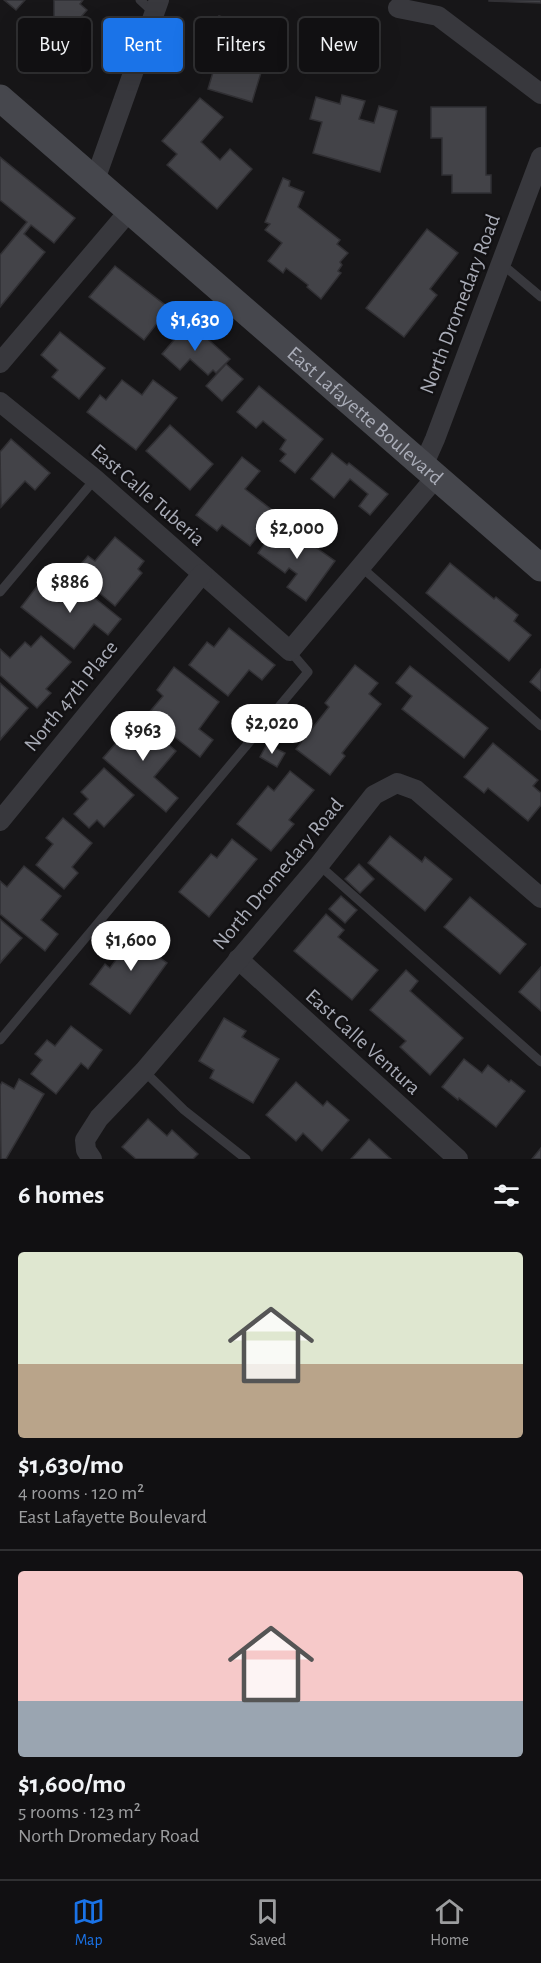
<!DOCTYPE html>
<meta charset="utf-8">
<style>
:root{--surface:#111012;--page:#1a191b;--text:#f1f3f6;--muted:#9c9d9f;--line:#303032;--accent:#1a73e8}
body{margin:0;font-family:"Alegreya Sans",sans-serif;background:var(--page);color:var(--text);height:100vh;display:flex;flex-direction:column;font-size:22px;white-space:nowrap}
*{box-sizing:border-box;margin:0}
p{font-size:20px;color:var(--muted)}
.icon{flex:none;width:33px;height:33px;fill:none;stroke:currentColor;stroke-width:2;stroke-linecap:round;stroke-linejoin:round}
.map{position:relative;height:1159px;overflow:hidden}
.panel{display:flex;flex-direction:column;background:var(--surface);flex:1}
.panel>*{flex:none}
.top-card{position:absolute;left:18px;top:18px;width:506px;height:54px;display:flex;gap:12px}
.price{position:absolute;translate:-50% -51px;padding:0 14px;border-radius:21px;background:#fff;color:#222;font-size:20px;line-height:39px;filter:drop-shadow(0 2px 3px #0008)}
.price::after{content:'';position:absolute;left:50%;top:36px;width:18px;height:14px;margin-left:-9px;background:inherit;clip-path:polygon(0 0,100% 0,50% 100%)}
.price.current{background:var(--accent);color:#fff}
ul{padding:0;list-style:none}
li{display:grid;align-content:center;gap:12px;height:318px;padding:0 18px}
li+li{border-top:2px solid var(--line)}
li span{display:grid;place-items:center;height:186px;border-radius:6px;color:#555}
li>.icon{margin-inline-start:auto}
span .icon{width:108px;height:108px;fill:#fffc;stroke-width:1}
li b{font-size:26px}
h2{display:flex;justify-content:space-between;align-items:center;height:72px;padding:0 18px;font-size:26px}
.pill{padding:0 21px;border-radius:6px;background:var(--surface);box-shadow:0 6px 24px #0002,0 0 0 2px var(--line);font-size:21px;line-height:54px}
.pill.current{background:var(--accent);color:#fff}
.menu{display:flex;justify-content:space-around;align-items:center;height:84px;border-top:2px solid var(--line);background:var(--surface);font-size:16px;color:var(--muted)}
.menu a{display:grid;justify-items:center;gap:3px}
.menu .current{color:var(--accent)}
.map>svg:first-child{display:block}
</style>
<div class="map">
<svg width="541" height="1159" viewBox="0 0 541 1159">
<rect width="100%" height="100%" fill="#171618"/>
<!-- building -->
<g fill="#434348" stroke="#313034" stroke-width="1.5">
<path d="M4 0H25L16 10Z"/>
<path d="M54 0H83L80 4 87 10 81 17 83 52 54 54 52 19 54 16Z"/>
<path d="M489 0H541V3L489 1Z"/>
<path d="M219 16 259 28 249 61 263 66 252 102 208 89 216 62 194 56 202 28 214 32Z"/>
<path d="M342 95 365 101 359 119 374 123 379 106 397 111 380 172 313 153 322 122 310 119 316 97 340 104Z"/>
<path d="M200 98 223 117 201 142 220 160 230 149 252 169 217 209 167 165 177 154 162 141Z"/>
<path d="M431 107H486V175H491V193H452V175H442V138H431Z"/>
<path d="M0 157 75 218 54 243 31 225 24 234 45 252 0 307V255L27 222 0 200Z"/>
<path d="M283 178 290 181 289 186 304 192 298 207 340 240 337 244 348 253 340 262 342 265 338 271 341 273 321 299 307 287 308 285 286 268 283 273 268 261 282 243 265 230 270 224 265 222Z"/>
<path d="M427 229 458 253 430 289 437 295 404 337 366 308Z"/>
<path d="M115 266 169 308 144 340 89 297Z"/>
<path d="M186 326 197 337 201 333 230 359 216 373 213 370 208 375 190 359 180 370 162 354Z"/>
<path d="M60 332 105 368 79 399 52 377 58 370 41 355Z"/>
<path d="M226 364 243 379 222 401 206 386Z"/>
<path d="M122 380 142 395 153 380 177 398 136 450 87 412 100 395 106 400Z"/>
<path d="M259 386 323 439 295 473 280 461 286 454 280 449 286 440 263 421 256 428 237 412Z"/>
<path d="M170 425 213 464 190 490 146 451Z"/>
<path d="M11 439 50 473 35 490 25 481 1 507 0 452Z"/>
<path d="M332 453 347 465 349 463 388 494 370 515 359 506 368 494 350 479 334 498 311 479Z"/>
<path d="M242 457 260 471 245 489 276 513 250 546 222 525 217 531 196 515Z"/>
<path d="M280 522 335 561 306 601 287 587 297 574 289 568 285 573 258 553Z"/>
<path d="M115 537 144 561 138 569 142 573 115 606 74 572 88 556 95 561Z"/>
<path d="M450 563 494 599 496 597 518 615 514 621 531 635 509 661 426 593Z"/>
<path d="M75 582 121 619 108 635 94 624 74 649 21 607 38 585 59 602Z"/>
<path d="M229 628 275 665 262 680 249 670 228 696 189 665 207 642 214 647Z"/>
<path d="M41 636 71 662 46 689 51 693 37 708 0 675V649L10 658 25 642 31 647Z"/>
<path d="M355 665 378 683 369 694 381 704 342 753 345 756 330 775 296 749 329 707 325 703Z"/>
<path d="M410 666 488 728 464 758 402 709 412 696 396 683Z"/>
<path d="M174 667 219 702 199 729 213 740 200 757 147 715 163 696 157 690Z"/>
<path d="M541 669V691L530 682Z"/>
<path d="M0 683 28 708 0 740Z"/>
<path d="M138 718 176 751 154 777 178 798 166 812 103 758Z"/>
<path d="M493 743 538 780 533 786 541 793V805L528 821 488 788 484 793 464 777Z"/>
<path d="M267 744 285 753 277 767 260 757Z"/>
<path d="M104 768 134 795 104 827 97 820 89 828 74 814 88 799 81 792Z"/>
<path d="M290 771 314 790 289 820 294 824 271 851 237 824 268 786 274 791Z"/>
<path d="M63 818 92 843 72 867 78 873 64 889 36 865 53 844 46 838Z"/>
<path d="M390 836 422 862 425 857 452 879 425 911 368 863Z"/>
<path d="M232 839 257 859 209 917 179 892 211 854 217 858Z"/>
<path d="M359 864 374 879 360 893 345 879Z"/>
<path d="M24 866 61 896 41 920 58 934 45 951 0 914V881L7 887Z"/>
<path d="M341 896 357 910 345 923 329 909Z"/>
<path d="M470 897 526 944 500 974 444 927Z"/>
<path d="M326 914 344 930 338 937 378 970 352 1000 294 951Z"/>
<path d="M0 919 22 938 0 963Z"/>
<path d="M139 928 159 943 152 952 167 963 130 1014 90 984 105 964 110 968Z"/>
<path d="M541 967V1011L519 992Z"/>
<path d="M406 970 418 981 410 991 463 1038 430 1075 400 1047 406 1041 370 1010Z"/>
<path d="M224 1018 246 1031 242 1037 279 1059 253 1103 210 1078 214 1070 199 1061Z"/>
<path d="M71 1026 102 1050 88 1069 81 1063 56 1094 31 1074 42 1060 35 1054 47 1040 55 1046Z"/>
<path d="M464 1059 482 1073 488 1065 509 1082 511 1080 525 1091 496 1127 459 1098 458 1100 442 1087Z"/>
<path d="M19 1079 44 1094 6 1159H1L0 1086 2 1082 14 1089Z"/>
<path d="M296 1082 323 1106 327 1101 349 1120 322 1151 303 1133 296 1141 266 1115Z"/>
<path d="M148 1119 167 1136 172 1130 198 1154 193 1159H136L122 1147Z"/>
<path d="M369 1139 391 1159H351Z"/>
<path d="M541 1148V1159H532Z"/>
</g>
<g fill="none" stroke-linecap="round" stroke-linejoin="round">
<!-- lane -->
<g stroke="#38383d" stroke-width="9">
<path d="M140 0 154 13"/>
<path d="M500 265 509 270 541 297"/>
<path d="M360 566 541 726"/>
<path d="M0 592 95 479"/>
<path d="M319 865 541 1062"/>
<path d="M0 1040 308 672 290 651"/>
<path d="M144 1071 184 1110 246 1159"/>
</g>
<!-- street -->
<g stroke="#38383d" stroke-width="20">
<path d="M398 8 438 16 541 94"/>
<path d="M95 180 159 0"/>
<path d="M0 363 130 210"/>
<path d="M0 402 95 479 290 651 436 477"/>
<path d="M423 466 435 439 541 157"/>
<path d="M0 821 202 574"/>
<path d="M238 959 458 1159"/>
<path d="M92 1159 86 1150 85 1140 99 1118 144 1071 319 865 374 795 397 783 416 790 541 898"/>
</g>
<!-- secondary -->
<path stroke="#46474d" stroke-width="27" id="s1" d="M0 98 541 568"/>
</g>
<g text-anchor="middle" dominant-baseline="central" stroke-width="5" stroke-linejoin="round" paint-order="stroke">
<!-- street labels -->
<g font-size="21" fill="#a9acb7" stroke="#121113">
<text transform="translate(460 304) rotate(-69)">North Dromedary Road</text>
<text stroke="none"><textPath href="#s1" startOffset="484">East Lafayette Boulevard</textPath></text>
<text transform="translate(148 495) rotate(41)">East Calle Tuberia</text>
<text transform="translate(71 696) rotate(-51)">North 47th Place</text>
<text transform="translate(278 874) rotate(-50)">North Dromedary Road</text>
<text transform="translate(363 1042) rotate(42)">East Calle Ventura</text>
</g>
</g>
</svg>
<b class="price current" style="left:195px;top:352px">$1,630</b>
<b class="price" style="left:297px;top:560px">$2,000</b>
<b class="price" style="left:70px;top:614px">$886</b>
<b class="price" style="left:272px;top:755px">$2,020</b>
<b class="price" style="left:143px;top:762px">$963</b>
<b class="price" style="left:131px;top:972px">$1,600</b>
<div class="top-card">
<a class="pill">Buy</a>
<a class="pill current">Rent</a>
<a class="pill">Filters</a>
<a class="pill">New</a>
</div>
</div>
<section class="panel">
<h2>6 homes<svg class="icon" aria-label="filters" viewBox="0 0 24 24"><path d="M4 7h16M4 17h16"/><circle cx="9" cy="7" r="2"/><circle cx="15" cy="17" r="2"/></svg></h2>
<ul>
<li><span style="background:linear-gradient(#dfe7d0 60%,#b9a48a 0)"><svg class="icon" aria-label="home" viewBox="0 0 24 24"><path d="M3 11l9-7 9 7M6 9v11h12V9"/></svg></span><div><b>$1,630/mo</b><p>4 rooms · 120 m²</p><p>East Lafayette Boulevard</p></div></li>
<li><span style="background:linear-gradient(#f6c9c9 70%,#9aa5b1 0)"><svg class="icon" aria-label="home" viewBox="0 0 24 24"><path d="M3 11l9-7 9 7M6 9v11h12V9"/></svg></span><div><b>$1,600/mo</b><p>5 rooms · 123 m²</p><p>North Dromedary Road</p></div></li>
</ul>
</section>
<nav class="menu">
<a class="current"><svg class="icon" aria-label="map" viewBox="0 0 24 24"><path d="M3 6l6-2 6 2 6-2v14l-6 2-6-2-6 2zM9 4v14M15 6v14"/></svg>Map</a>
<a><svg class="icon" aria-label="saved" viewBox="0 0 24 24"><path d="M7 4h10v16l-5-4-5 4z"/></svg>Saved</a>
<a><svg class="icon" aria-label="home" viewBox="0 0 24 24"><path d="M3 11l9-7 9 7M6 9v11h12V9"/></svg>Home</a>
</nav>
